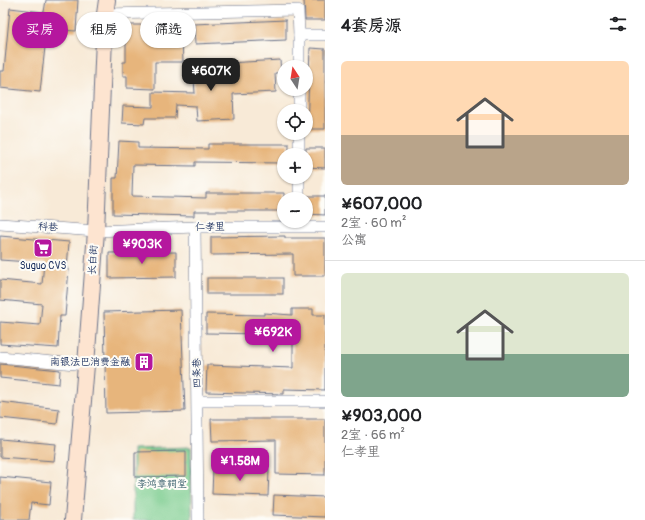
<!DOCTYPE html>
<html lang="zh">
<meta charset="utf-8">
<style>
:root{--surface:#fff;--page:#f6f6f6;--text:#202124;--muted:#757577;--line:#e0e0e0;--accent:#b5179e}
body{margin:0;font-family:Pangolin,"LXGW WenKai TC",sans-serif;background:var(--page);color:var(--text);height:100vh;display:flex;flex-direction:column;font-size:15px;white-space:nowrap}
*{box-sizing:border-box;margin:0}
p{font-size:13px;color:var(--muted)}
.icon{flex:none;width:22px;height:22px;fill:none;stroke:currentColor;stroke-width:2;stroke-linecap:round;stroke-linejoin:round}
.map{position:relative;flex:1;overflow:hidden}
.panel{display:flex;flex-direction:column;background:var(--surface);width:320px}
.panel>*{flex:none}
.top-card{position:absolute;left:12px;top:12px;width:253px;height:36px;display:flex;gap:8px}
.needle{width:26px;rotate:348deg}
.buttons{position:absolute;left:277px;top:60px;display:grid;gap:8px}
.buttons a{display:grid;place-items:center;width:36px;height:36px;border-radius:50%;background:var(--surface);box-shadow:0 1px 3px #0004;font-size:20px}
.price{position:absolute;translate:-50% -34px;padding:0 9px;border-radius:8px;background:var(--accent);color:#fff;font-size:13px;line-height:26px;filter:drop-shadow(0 1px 2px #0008)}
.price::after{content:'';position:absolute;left:50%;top:24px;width:12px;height:9px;margin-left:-6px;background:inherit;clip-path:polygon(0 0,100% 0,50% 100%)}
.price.selected{background:#222;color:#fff}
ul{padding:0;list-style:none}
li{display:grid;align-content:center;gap:8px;height:212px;padding:0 16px}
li+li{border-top:1px solid var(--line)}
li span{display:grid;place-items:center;height:124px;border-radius:6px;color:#555}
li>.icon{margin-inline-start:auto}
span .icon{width:72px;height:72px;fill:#fffc;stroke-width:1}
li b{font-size:17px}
h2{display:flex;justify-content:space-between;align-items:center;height:48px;padding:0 16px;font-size:17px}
.tag{padding:0 14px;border-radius:18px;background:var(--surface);box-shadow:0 1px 3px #0004;font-size:14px;line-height:36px}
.tag.selected{background:var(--accent);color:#fff}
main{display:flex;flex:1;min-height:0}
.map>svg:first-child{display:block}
</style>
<main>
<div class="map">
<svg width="325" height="520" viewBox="0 0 325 520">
<rect width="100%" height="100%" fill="#fdfcf7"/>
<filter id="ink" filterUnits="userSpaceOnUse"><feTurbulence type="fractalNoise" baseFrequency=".025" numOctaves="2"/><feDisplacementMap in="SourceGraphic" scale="8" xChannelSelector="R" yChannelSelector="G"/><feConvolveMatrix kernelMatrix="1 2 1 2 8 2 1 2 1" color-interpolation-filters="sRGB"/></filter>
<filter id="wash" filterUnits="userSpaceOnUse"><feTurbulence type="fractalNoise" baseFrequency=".012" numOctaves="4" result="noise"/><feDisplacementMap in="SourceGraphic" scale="16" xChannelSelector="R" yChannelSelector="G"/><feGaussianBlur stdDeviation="0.9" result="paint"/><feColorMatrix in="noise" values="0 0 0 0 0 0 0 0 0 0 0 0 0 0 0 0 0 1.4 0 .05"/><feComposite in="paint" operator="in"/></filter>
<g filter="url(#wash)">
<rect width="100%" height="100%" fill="#f8ead7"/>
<!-- green -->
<path fill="#7acc8e" stroke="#4a7e76" d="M191 447 192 520H133V449Z"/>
<g id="blocks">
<!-- building -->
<g fill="#e7b57b">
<path d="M46 0H78L76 31 47 29 40 92 0 88V71H4L10 8 44 12Z"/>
<path d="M304 0H325V20H305Z"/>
<path d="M286 20V40L195 44 194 24Z"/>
<path d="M126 25H152L151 39 182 38 183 62H155V89L127 88V76H123V62H126Z"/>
<path d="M310 48 325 49V129H307Z"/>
<path d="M280 60 281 73H275L276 92 233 94 234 119 197 121 196 106 176 105 175 118H145L144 124 122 123 123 106 153 107V92L195 93 193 65Z"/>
<path d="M119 141 138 142V148L208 149V144H289V155H284V163L195 162V166L133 165 132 196 206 198V193H284V211H194V216L113 214V178H117Z"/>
<path d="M306 148H325V168L306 167Z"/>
<path d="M306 196H325V215L306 214Z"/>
<path d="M0 236 69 242 67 269H69L65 316H60L58 348 0 344V322L40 325 42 304 0 300V280L42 284 44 263 0 260Z"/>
<path d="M285 236V238H325V276H293V254L211 255V237Z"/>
<path d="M176 252V277L109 278V253Z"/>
<rect x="207" y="278" width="76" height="16"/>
<path d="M292 309H313V315H325V390L284 389V394L206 392 207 365 293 368V342L291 341V338L263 337V334L206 333V314L264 315V313L292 315Z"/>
<path d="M181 310 185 411 106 413 104 312Z"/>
<path d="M0 364 60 370 59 384 0 378Z"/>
<path d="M0 402 59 409 57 424 0 418Z"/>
<path d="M211 419H325V475L276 474V440L212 441Z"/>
<path d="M0 439 56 444 54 461 0 457Z"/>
<path d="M186 451V476L135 477V452Z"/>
<path d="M213 468 269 470 268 496 212 494Z"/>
<path d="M0 477 51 482 49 505 31 503 29 520H0Z"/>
<path d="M274 495 325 497V517L273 515Z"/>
</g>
</g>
</g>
<g filter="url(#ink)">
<use href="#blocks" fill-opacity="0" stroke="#687088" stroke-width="1"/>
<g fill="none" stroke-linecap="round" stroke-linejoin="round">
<defs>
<g id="street">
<path d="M105 14 298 10 299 35"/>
<path d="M299 67V35H325"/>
<path d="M299 89V111"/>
<path d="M299 133V155"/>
<path d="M299 177V199"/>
<path d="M0 224 96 231 195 227H325"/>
<path d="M195 227 198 520"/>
<path d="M0 357 86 365"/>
<path d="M198 401H325"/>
</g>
<path id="secondary" d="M73 520 86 365 96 231 105 14 107 0"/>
</defs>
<!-- street casing -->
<use href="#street" stroke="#687088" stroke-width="12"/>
<!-- secondary casing -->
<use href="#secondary" stroke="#687088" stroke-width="18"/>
<!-- street -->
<use href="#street" stroke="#fff" stroke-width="11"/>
<!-- secondary -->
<use href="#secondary" stroke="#fde4d0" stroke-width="16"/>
</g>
</g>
<!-- icons -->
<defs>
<symbol id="supermarket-square" viewBox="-11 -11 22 22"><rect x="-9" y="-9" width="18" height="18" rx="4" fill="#b5179e" stroke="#fdfcf7"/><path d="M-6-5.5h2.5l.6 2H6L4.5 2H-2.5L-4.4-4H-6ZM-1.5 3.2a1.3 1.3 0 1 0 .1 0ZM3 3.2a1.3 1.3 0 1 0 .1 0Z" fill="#fff"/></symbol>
<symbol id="building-square" viewBox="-11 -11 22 22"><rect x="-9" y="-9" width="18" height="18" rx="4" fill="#b5179e" stroke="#fdfcf7"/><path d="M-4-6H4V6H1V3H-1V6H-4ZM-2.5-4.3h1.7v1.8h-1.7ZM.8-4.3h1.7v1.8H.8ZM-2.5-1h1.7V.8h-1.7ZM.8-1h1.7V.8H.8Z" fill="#fff"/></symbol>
</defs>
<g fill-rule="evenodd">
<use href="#supermarket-square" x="32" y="237" width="22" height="22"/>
<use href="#building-square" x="133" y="351" width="22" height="22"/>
</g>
<g text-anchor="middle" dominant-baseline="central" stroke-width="4" stroke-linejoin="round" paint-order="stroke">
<!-- street labels -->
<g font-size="10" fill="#1b2f5e" stroke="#fdfcf7">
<text transform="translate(48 227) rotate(4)">科巷</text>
<text x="210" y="227">仁孝里</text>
<text transform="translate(93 260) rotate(-86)">长白街</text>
<text transform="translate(197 373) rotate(-91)">四条巷</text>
</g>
<!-- poi labels -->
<g font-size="10" fill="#1b2f5e" stroke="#fdfcf7">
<text x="43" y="266">Suguo CVS</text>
<text x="130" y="362" text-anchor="end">南银法巴消费金融</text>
</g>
<!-- park labels -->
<g font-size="10" fill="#385e6c" stroke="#fdfcf7">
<text x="162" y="484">李鸿章祠堂</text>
</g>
</g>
</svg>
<div class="buttons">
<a><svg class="needle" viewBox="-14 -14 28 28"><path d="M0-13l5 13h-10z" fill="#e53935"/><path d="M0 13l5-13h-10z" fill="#757577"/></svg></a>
<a><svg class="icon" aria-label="locate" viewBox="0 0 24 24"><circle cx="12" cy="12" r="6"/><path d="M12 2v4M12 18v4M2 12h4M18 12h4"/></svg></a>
<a>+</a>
<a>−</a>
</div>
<b class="price selected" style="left:211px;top:92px">¥607K</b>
<b class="price" style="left:142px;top:265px">¥903K</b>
<b class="price" style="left:273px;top:353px">¥692K</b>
<b class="price" style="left:240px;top:482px">¥1.58M</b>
<div class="top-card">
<a class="tag selected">买房</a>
<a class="tag">租房</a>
<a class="tag">筛选</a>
</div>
</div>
<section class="panel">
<h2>4套房源<svg class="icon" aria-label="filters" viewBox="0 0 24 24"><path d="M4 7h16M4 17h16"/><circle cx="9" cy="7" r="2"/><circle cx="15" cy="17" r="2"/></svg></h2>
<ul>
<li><span style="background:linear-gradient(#ffd9b3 60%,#b9a48a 0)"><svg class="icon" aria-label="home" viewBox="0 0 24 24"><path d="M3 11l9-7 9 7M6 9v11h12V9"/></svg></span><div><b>¥607,000</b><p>2室 · 60 m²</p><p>公寓</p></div></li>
<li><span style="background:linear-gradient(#dfe7d0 65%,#7fa58c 0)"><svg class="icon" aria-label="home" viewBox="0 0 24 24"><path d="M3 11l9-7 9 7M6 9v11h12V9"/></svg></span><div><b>¥903,000</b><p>2室 · 66 m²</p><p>仁孝里</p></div></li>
</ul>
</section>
</main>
